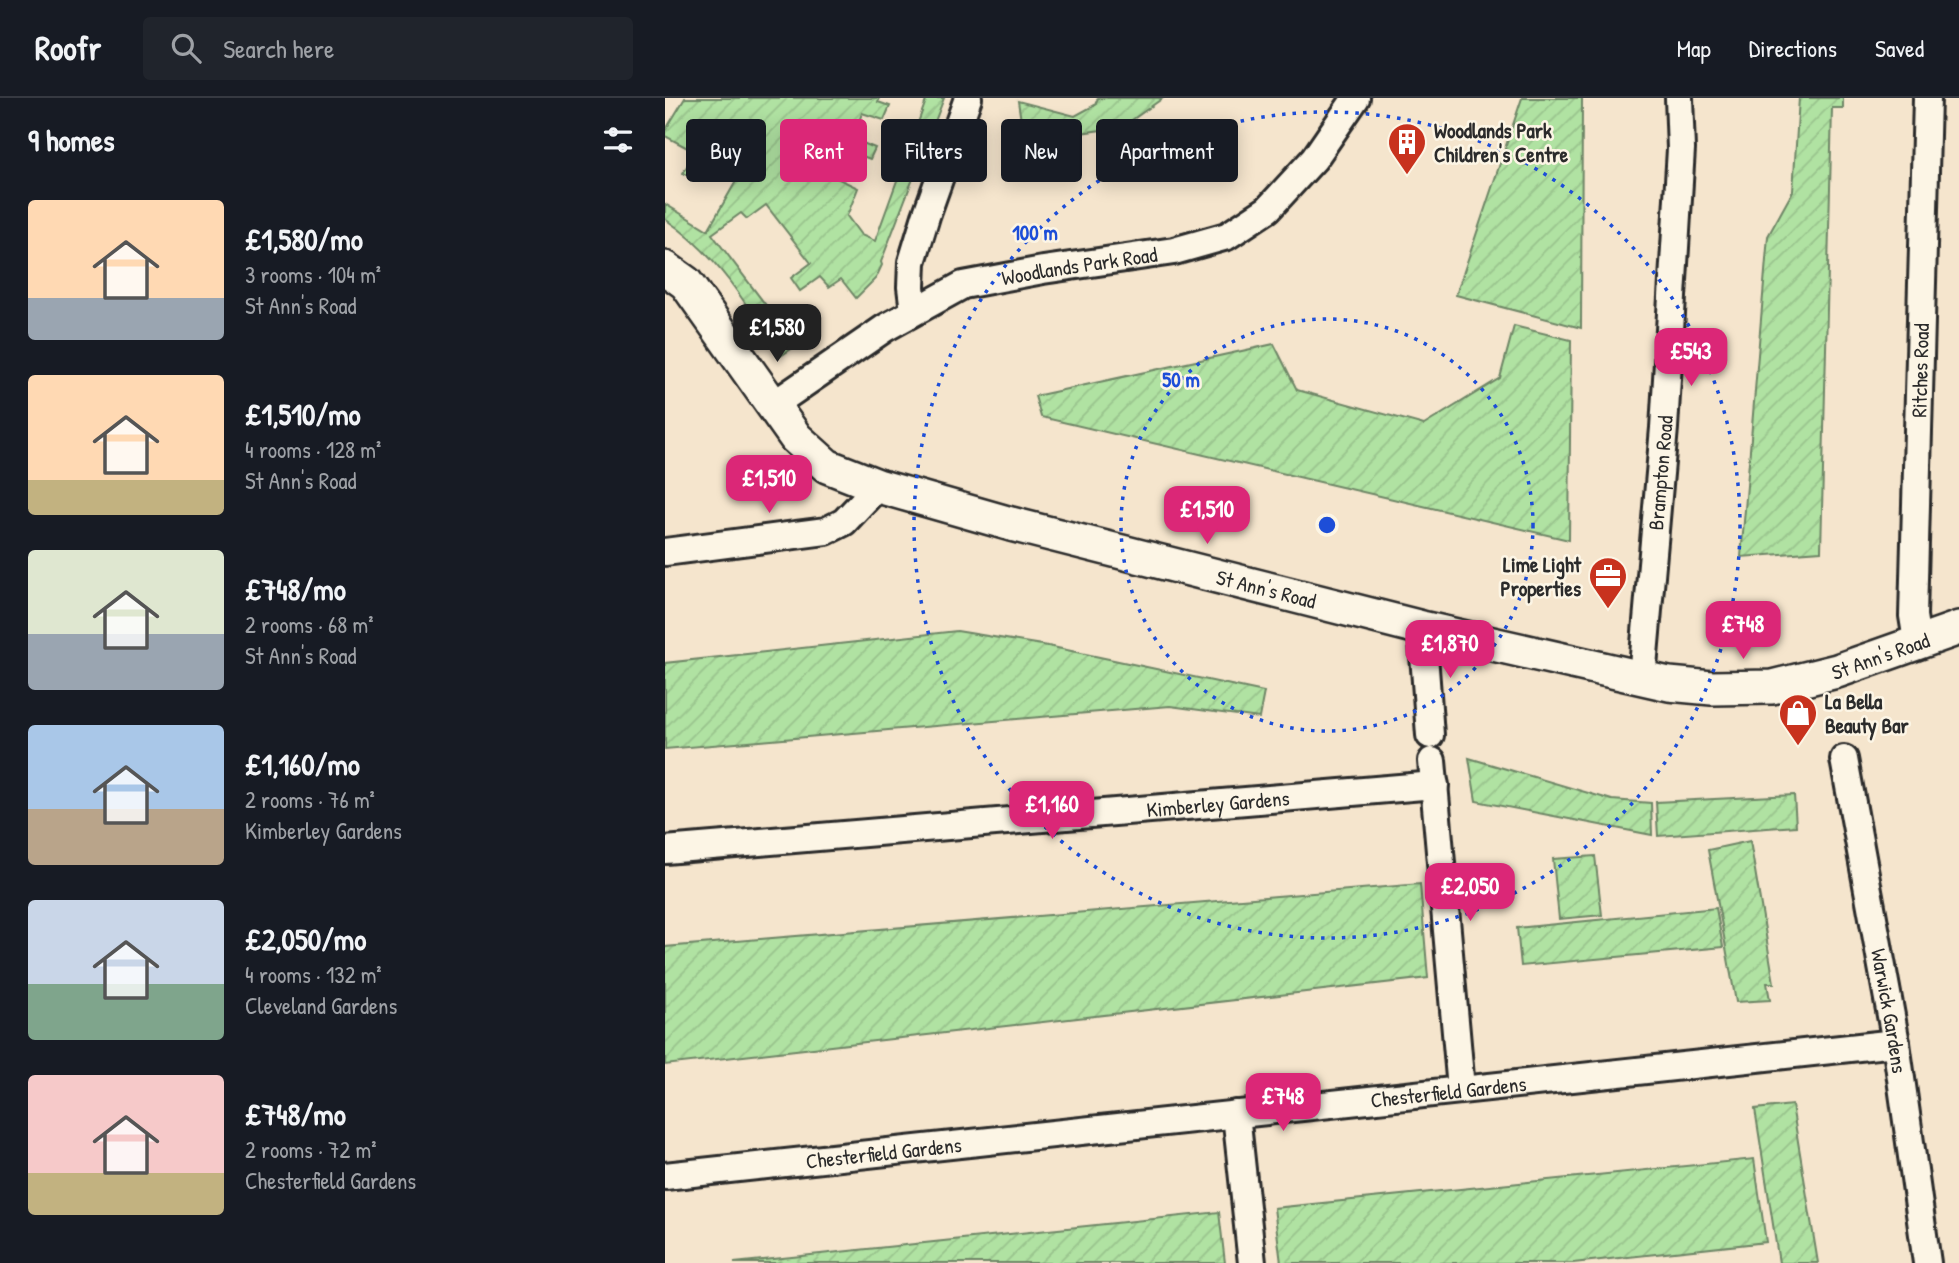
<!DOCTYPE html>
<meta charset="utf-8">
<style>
:root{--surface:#171b24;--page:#20242c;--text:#f1f3f6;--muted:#9ea1a6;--line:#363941;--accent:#db2777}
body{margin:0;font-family:"Patrick Hand",sans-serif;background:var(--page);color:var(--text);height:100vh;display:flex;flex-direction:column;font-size:26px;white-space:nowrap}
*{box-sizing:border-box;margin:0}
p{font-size:23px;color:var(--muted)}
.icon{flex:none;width:38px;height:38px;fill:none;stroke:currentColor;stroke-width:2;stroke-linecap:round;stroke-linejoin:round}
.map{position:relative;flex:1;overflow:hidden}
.panel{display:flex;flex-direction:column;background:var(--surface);width:665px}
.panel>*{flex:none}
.top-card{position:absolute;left:21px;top:21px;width:665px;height:63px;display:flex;gap:14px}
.price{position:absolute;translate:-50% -60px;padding:0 16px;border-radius:14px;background:var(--accent);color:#fff;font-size:23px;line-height:46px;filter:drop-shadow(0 2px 4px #0008)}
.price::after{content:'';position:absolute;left:50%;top:42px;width:21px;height:16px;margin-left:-10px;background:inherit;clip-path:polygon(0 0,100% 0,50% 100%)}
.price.selected{background:#222;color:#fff}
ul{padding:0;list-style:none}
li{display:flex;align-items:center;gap:21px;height:175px;padding:0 28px}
li span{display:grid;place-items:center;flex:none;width:196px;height:140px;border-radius:7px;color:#555}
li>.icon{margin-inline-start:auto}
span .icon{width:84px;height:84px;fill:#fffc;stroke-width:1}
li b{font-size:30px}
h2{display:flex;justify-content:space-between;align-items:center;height:84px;padding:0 28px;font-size:30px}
.pill{padding:0 24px;border-radius:7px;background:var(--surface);box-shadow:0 4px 18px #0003;font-size:24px;line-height:63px}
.pill.selected{background:var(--accent);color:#fff}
header{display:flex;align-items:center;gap:42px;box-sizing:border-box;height:98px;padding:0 35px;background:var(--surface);border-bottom:2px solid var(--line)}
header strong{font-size:33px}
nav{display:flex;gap:38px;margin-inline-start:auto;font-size:24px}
.search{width:490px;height:63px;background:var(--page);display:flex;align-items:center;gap:18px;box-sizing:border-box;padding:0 24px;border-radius:7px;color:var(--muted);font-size:26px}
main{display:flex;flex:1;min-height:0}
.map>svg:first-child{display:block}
</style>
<header>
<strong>Roofr</strong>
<div class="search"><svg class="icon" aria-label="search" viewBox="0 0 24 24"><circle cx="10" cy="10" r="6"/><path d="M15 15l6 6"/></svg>Search here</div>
<nav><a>Map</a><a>Directions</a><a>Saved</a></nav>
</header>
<main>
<section class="panel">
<h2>9 homes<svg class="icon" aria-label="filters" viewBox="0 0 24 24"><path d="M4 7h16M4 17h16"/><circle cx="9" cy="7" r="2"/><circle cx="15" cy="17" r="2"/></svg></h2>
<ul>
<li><span style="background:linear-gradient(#ffd9b3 70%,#9aa5b1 0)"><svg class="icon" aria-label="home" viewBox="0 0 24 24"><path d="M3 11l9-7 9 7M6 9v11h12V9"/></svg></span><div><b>£1,580/mo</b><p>3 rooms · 104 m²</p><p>St Ann's Road</p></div></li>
<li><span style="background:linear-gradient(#ffd9b3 75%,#c2b280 0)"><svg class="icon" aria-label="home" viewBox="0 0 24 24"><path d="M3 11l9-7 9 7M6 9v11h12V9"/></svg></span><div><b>£1,510/mo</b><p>4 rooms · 128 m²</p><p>St Ann's Road</p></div></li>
<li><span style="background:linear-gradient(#dfe7d0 60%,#9aa5b1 0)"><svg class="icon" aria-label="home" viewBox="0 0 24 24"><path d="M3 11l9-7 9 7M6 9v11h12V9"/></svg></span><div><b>£748/mo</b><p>2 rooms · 68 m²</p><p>St Ann's Road</p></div></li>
<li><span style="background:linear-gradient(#a9c7e8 60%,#b9a48a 0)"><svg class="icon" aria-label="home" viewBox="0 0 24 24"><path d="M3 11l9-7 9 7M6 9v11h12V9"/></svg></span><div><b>£1,160/mo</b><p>2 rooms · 76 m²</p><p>Kimberley Gardens</p></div></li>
<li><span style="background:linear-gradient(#c9d6e8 60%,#7fa58c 0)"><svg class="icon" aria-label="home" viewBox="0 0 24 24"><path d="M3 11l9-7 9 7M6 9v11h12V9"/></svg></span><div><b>£2,050/mo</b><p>4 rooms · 132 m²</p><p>Cleveland Gardens</p></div></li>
<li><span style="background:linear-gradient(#f6c9c9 70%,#c2b280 0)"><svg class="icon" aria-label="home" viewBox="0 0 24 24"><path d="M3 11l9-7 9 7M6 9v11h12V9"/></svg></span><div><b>£748/mo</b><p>2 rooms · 72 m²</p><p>Chesterfield Gardens</p></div></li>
</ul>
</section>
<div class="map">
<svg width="1294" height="1165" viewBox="0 0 1294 1165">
<defs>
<pattern id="garden-furrows" width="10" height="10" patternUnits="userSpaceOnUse" patternTransform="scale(1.75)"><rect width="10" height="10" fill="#b0e2a2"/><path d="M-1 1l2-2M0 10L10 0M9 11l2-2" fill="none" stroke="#98c28c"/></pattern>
</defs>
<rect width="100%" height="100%" fill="#f5e5cd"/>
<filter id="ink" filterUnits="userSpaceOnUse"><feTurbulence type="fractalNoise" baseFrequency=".0143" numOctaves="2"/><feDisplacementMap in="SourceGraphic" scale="14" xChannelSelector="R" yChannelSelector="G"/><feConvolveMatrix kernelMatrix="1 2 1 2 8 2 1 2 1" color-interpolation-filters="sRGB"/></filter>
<g filter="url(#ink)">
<!-- garden -->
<g fill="url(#garden-furrows)" stroke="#6e8666" stroke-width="2">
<path d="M20 0H214L213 4 225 8 219 22 197 15 188 41 210 50 205 61 171 48 159 74 193 90 182 118 196 137 210 143 262 0H279L216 164 217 167 211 180 191 200 176 181 164 189 155 179 135 193 126 180 146 165 101 107 82 121 76 115 47 136 128 243 132 241 135 245 114 259C83 207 51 155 0 121V106L43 132 74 78 45 60 31 82 18 75 30 54 0 38V33Z"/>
<path d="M433 0H498L457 29 359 43 353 3 410 18 430 7Z"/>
<path d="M857 0H917L916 230 791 197Z"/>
<path d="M1134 0H1178V10H1167L1156 453 1076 459 1103 138 1128 93Z"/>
<path d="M849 228 906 242 904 442 376 319 370 298 609 246 632 292 759 327 835 280Z"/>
<path d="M292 533 383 548 599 594 594 620 505 608 0 651V565Z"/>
<path d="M804 660 947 702 986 705 987 737 811 703Z"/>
<path d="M1129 697 1131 728 993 738 991 704Z"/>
<path d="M1085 743 1109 885H1102L1105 902 1071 904 1043 752Z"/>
<path d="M930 758 937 817 894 821 888 761Z"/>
<path d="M755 786 763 880 0 967V849Z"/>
<path d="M1051 810 1058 849 856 868 852 830Z"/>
<path d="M1127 1007 1153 1165H1114L1090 1011Z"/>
<path d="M1089 1061 1101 1144 908 1165H616L609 1110Z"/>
<path d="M554 1114 560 1165H69Z"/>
</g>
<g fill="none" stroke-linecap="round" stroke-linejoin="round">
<defs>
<g id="minor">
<path d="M249 213 246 189 247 164 261 118 303 0"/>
<path id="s1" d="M108 307 220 230 298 187 378 172 509 153 562 138 603 111 649 61 691 0"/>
<path d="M0 454 161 433 179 424 213 388"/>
<path d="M757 530 765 637"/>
<path id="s2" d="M1252 543 1248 518 1262 0"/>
<path id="s3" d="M977 580 999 330 1016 51 1014 0"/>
<path id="s4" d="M1179 661 1231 945 1262 1165"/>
<path d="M767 663 796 991"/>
<path id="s5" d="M0 752 770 687"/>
<path d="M571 1016 587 1165"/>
<path id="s6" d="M0 1078 1231 945"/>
</g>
<g id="major">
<path id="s7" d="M0 170 21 185 131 340 162 368 213 388 346 426 757 530 1004 586 1047 590 1107 589 1172 573 1294 530"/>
</g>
</defs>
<!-- minor casing -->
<use href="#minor" stroke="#2b2b2b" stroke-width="32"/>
<!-- major casing -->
<use href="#major" stroke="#2b2b2b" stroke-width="38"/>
<!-- minor -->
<use href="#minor" stroke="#fcf5e5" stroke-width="26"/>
<!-- major -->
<use href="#major" stroke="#fcf5e5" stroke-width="33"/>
</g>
</g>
<!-- distance rings -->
<g fill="none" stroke="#1d4ed8" stroke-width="3.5" stroke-dasharray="3.5 7">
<circle cx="662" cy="427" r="206"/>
<circle cx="662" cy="427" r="413"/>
</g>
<!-- icons -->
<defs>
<symbol id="building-pin" viewBox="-11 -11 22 30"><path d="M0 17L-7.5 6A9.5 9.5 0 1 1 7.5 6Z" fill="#c8321e" stroke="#fcf5e5"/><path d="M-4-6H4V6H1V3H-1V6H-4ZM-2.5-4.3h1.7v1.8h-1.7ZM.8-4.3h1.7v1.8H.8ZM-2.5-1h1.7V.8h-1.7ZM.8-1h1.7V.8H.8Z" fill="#fff"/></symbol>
<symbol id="office-pin" viewBox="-11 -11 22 30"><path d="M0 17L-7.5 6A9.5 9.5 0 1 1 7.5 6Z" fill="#c8321e" stroke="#fcf5e5"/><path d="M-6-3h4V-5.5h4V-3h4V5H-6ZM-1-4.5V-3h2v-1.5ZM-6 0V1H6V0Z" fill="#fff"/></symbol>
<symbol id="shop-pin" viewBox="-11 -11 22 30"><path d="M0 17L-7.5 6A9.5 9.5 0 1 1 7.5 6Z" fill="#c8321e" stroke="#fcf5e5"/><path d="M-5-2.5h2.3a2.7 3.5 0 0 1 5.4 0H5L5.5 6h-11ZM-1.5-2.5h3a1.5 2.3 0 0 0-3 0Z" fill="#fff"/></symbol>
</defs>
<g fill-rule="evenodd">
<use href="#building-pin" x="720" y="22" width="44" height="60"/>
<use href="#office-pin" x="921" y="456" width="44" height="60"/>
<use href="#shop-pin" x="1111" y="593" width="44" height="60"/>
</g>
<g text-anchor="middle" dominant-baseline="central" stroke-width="5" stroke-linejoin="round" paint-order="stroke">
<!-- poi labels -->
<g font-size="21" font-weight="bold" fill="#2b2b2b" stroke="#fcf5e5" text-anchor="start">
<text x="769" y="32">Woodlands Park<tspan x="769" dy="24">Children's Centre</tspan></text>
<text x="916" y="466" text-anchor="end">Lime Light<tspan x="916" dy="24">Properties</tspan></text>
<text x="1160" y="603">La Bella<tspan x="1160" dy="24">Beauty Bar</tspan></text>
</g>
<!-- street labels -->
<g font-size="21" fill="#2b2b2b" stroke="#fcf5e5">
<text stroke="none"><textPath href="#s1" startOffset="343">Woodlands Park Road</textPath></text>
<text stroke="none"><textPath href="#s2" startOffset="271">Ritches Road</textPath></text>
<text stroke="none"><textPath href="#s3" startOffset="206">Brampton Road</textPath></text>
<text stroke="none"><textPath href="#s7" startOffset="714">St Ann's Road</textPath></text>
<text stroke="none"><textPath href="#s7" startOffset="1344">St Ann's Road</textPath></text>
<text stroke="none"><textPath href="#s5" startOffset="555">Kimberley Gardens</textPath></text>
<text stroke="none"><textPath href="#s4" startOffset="256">Warwick Gardens</textPath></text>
<text stroke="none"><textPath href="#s6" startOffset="788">Chesterfield Gardens</textPath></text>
<text stroke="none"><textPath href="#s6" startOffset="220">Chesterfield Gardens</textPath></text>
</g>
</g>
<circle cx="662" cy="427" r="10" fill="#1d4ed8" stroke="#fcf5e5" stroke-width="3.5"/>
<g font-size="21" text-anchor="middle" font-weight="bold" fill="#1d4ed8" stroke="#fcf5e5" stroke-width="5" stroke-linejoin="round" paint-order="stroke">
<text x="370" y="142">100 m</text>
<text x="516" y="289">50 m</text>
</g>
</svg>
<b class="price selected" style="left:112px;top:266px">£1,580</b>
<b class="price" style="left:1026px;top:290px">£543</b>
<b class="price" style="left:104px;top:417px">£1,510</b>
<b class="price" style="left:542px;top:448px">£1,510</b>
<b class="price" style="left:1078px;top:563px">£748</b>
<b class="price" style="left:785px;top:582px">£1,870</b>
<b class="price" style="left:387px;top:743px">£1,160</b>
<b class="price" style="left:805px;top:825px">£2,050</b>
<b class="price" style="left:618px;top:1035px">£748</b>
<div class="top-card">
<a class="pill">Buy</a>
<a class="pill selected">Rent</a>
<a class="pill">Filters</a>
<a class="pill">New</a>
<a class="pill">Apartment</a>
</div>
</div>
</main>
